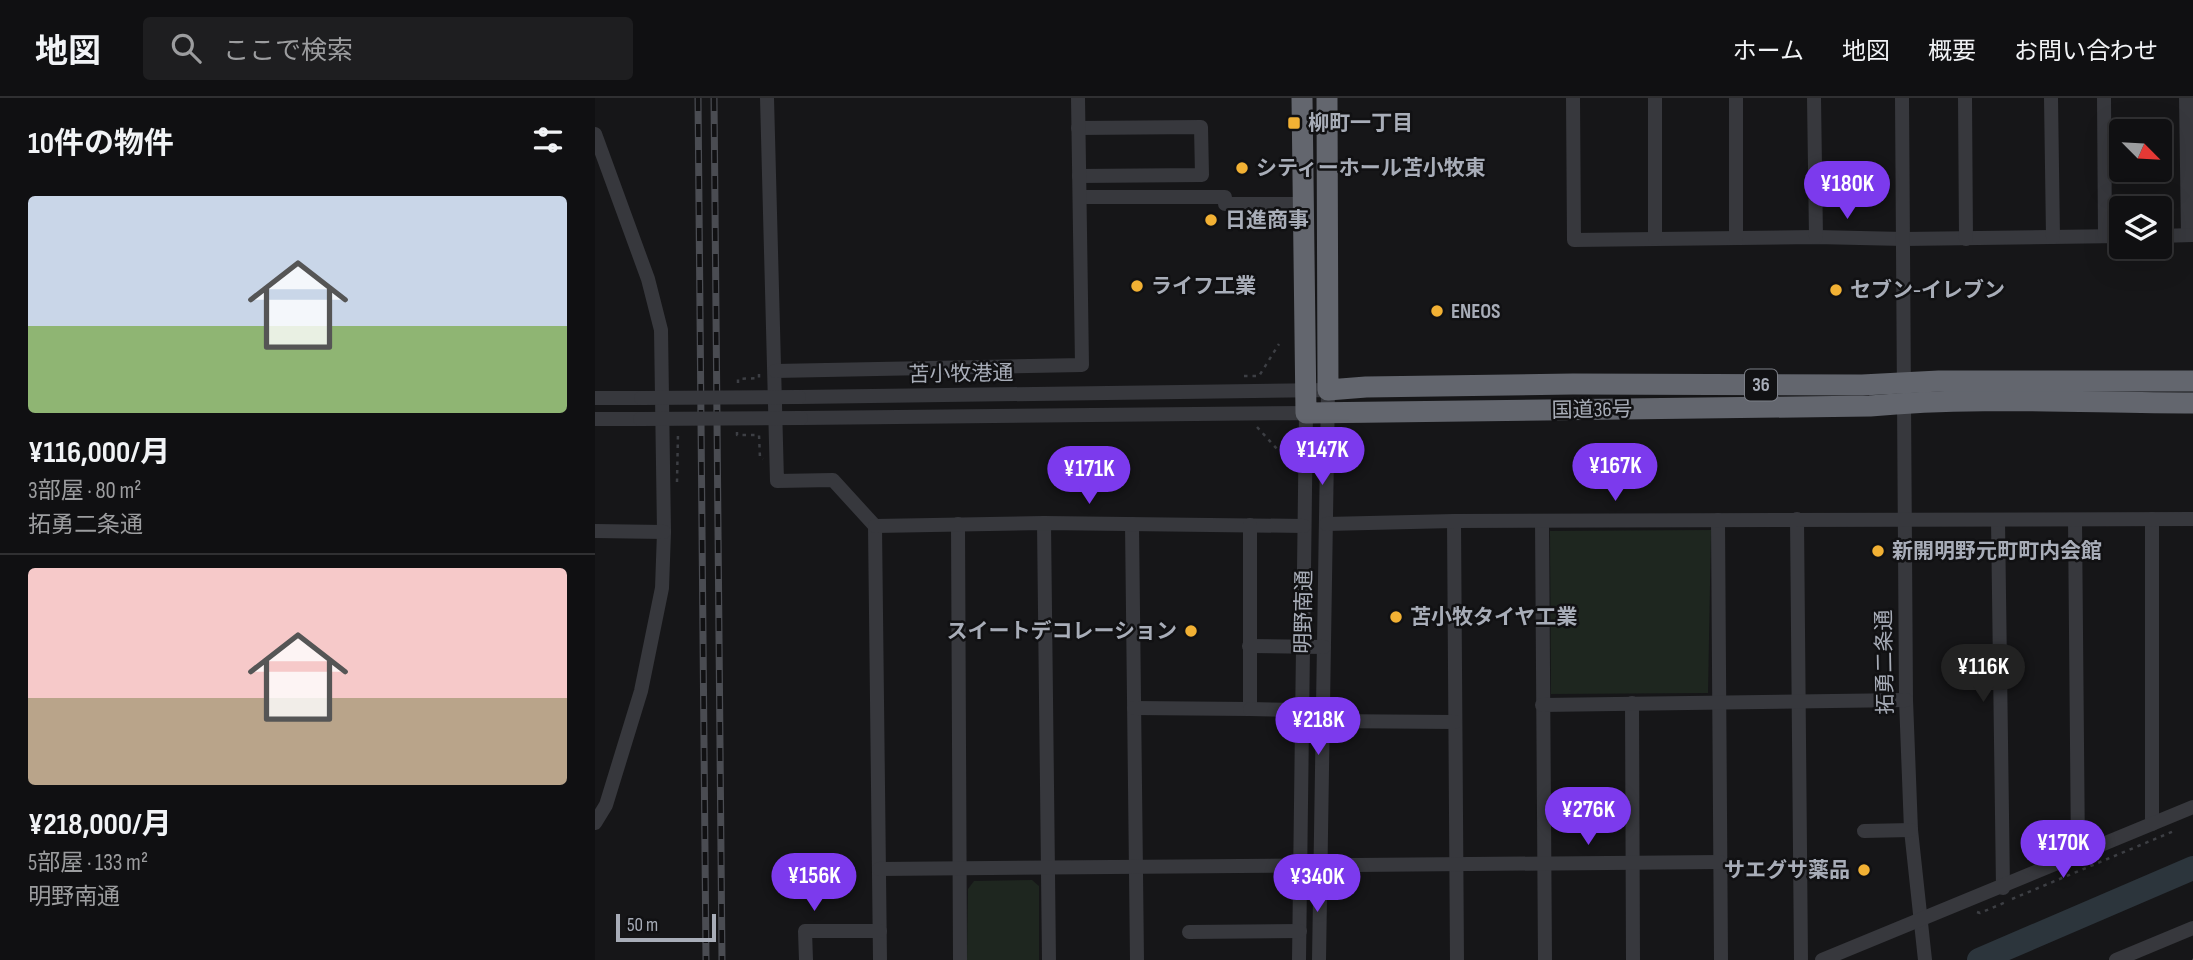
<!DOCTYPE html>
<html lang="ja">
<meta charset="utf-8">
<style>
:root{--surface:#101012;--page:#1e1e20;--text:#f1f3f6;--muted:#9c9d9f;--line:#303032;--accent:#7c3aed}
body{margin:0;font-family:"Sofia Sans Condensed","Noto Sans JP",sans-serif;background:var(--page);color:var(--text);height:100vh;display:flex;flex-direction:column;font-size:26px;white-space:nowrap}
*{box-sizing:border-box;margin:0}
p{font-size:23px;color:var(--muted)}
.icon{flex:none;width:38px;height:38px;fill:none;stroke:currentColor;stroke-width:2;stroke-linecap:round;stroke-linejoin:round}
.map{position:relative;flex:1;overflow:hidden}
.sheet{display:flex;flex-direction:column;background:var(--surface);width:595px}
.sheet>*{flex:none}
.needle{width:46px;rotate:114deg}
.buttons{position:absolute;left:1514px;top:21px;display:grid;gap:14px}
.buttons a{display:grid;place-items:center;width:63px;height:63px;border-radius:7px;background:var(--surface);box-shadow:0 7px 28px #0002,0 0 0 2px var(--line);font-size:35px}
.scale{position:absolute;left:21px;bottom:18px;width:100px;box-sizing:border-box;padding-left:7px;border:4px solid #a8adb8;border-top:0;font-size:19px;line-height:24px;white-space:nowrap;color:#a8adb8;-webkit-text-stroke:5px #111113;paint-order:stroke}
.price{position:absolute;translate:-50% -60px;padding:0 16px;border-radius:24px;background:var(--accent);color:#fff;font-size:23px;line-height:46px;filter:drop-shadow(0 2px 4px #0008)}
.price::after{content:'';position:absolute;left:50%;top:42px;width:21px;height:16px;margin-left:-10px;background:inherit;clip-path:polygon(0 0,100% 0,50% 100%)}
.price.on{background:#222;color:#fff}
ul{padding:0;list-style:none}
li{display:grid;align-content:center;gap:14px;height:371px;padding:0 28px}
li+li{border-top:2px solid var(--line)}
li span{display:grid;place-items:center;height:217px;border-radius:7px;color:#555}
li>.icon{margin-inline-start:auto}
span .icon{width:126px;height:126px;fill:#fffc;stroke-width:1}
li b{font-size:30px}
h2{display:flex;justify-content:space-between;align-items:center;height:84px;padding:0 28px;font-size:30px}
header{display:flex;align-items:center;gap:42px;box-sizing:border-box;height:98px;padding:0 35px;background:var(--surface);border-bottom:2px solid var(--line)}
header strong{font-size:33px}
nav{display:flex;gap:38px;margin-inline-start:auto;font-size:24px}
.search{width:490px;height:63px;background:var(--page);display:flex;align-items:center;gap:18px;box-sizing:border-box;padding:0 24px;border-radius:7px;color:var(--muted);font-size:26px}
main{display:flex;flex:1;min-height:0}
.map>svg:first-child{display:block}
</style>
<header>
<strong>地図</strong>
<div class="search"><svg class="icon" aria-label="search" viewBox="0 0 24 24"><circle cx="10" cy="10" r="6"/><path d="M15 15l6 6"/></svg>ここで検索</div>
<nav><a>ホーム</a><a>地図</a><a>概要</a><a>お問い合わせ</a></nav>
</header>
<main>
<section class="sheet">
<h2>10件の物件<svg class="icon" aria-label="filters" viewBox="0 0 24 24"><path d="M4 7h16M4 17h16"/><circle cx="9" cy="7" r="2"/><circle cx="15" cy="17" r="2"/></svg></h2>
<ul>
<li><span style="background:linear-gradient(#c9d6e8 60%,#8fb573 0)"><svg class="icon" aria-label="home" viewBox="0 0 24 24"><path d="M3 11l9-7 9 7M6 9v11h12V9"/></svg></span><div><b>¥116,000/月</b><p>3部屋 · 80 m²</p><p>拓勇二条通</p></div></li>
<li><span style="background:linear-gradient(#f6c9c9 60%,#b9a48a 0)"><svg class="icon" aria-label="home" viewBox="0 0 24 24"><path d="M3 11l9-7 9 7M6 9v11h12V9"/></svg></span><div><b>¥218,000/月</b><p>5部屋 · 133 m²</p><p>明野南通</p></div></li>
</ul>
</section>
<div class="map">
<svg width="1598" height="862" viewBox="0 0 1598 862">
<rect width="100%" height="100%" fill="#161618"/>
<!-- green -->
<g fill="#1e261f">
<path d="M1116 432 1113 595 956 596 955 433Z"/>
<path d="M437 782 444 788V862H372L373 791 379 783Z"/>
</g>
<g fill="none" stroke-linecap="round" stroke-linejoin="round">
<!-- river -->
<path stroke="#2c353c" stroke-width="24" d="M1384 862 1598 770"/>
<!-- path -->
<g stroke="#3d3f44" stroke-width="2.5" stroke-dasharray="3.5 5" stroke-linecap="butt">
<path d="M649 278H664L684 246"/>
<path d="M143 285V281L164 280V271"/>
<path d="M662 329 683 352"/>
<path d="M142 334V337H164L165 360 168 361"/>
<path d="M82 384 83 335"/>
<path d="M1417 801 1579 733"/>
<path d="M1382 814 1385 815 1411 804"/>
<path d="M1597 862H1598"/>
</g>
<!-- minor -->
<g stroke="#37383d" stroke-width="14">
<path d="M172 0 182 383 238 382 280 428 285 862"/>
<path d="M978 0 979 142 1221 139 1309 141 1526 138"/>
<path d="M1060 0V140"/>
<path d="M1141 0V140"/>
<path d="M1219 0 1221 139"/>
<path d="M1307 0 1311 602 1316 732 1330 862"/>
<path d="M1370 0 1371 141"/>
<path d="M1456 0 1458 139"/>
<path d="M1509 0 1510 138"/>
<path d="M1591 0 1593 137"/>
<path d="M483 30 606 29 607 77 484 78"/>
<path d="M0 36 53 181 66 232 69 434 67 490 46 593 11 707 0 725"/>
<path d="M485 99H630V106H709"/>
<path d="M1564 138 1598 137"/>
<path d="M180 273 487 267 483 0"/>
<path d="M204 299 733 292 724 862"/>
<path d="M0 300H46"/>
<path d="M206 320 711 315 704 862"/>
<path d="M0 321H45"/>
<path d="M1202 421 1206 862"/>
<path d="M1557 421V726"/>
<path d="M1123 422 1126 862"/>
<path d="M1403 422 1408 790"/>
<path d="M1480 422 1483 757"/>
<path d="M859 423 862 862"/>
<path d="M947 423 950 862"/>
<path d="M449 425 454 862"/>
<path d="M363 426 365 862"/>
<path d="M537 426 542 862"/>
<path d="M731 426 859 423 1598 421"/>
<path d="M280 428 449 425 709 428"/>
<path d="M0 433 69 434"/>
<path d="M654 548 729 549"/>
<path d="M1037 605 1038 862"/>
<path d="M947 607 1311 602"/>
<path d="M539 610 655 611V427"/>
<path d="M655 611 706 612"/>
<path d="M728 623 860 624"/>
<path d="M1269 733 1316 732"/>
<path d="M284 771 1125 764"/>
<path d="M594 834 705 833"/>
<path d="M211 862 210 833H285"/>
<path d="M1227 862 1598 709"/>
<path d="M1521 862 1598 830"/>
</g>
<!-- highway -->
<g stroke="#63666e" stroke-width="21">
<path d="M707 0 711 315 1275 308C1382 298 1490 305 1598 305"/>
<path d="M732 0 733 292 771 289 978 286 1267 287 1344 283H1598"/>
</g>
<defs>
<g id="rail">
<path d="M103 0 111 862"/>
<path d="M119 0 127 862"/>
</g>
</defs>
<!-- rail casing -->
<use href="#rail" stroke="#4a4c52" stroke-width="7"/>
<!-- rail -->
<use href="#rail" stroke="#111113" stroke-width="4.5" stroke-dasharray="13" stroke-linecap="butt"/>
<!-- minor-bridge -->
<g stroke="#37383d" stroke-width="14">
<path d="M46 300 204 299"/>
<path d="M45 321 206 320"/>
</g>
</g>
<!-- markers -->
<g fill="#f2b134" stroke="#111113" stroke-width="2.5">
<rect x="692" y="18" width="14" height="14" rx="3.5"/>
<circle cx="647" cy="70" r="7"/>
<circle cx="616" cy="122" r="7"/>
<circle cx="542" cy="188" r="7"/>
<circle cx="1241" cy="192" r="7"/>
<circle cx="842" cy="213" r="7"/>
<circle cx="1283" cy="453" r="7"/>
<circle cx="801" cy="519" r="7"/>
<circle cx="596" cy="533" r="7"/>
<circle cx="1269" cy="772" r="7"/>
</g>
<g text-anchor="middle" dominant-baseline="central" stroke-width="5" stroke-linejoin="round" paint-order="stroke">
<!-- shield labels -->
<rect fill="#111113" stroke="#7b7e86" stroke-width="2" x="1150" y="271.5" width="32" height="31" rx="5"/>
<g font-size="19" font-weight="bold" fill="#a8adb8">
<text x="1166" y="287">36</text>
</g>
<!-- poi labels -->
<g font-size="21" font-weight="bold" fill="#a8adb8" stroke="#111113" text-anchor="start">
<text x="713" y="25">柳町一丁目</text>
<text x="661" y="70">シティーホール苫小牧東</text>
<text x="630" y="122">日進商事</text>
<text x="556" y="188">ライフ工業</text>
<text x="1255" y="192">セブン-イレブン</text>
<text x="856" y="213">ENEOS</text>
<text x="1297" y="453">新開明野元町町内会館</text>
<text x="815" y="519">苫小牧タイヤ工業</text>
<text x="582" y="533" text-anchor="end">スイートデコレーション</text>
<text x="1255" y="772" text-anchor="end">サエグサ薬品</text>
</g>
<!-- street labels -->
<g font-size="21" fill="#a8adb8" stroke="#111113">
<text transform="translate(366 276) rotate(-1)">苫小牧港通</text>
<text transform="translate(997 312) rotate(-1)">国道36号</text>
<text transform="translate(709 514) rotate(-89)">明野南通</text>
<text transform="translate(1290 564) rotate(-91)">拓勇二条通</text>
</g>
</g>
</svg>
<div class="buttons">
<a><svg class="needle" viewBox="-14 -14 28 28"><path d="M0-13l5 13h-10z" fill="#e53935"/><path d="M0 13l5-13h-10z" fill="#9c9d9f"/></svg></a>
<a><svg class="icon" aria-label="layers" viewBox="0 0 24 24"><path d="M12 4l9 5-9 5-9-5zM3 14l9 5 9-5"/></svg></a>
</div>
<div class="scale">50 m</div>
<b class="price" style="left:1252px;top:123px">¥180K</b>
<b class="price" style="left:727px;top:389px">¥147K</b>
<b class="price" style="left:1020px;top:405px">¥167K</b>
<b class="price" style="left:494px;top:408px">¥171K</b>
<b class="price on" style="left:1388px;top:606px">¥116K</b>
<b class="price" style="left:723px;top:659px">¥218K</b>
<b class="price" style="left:993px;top:749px">¥276K</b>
<b class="price" style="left:1468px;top:782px">¥170K</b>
<b class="price" style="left:219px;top:815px">¥156K</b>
<b class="price" style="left:722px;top:816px">¥340K</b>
</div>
</main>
